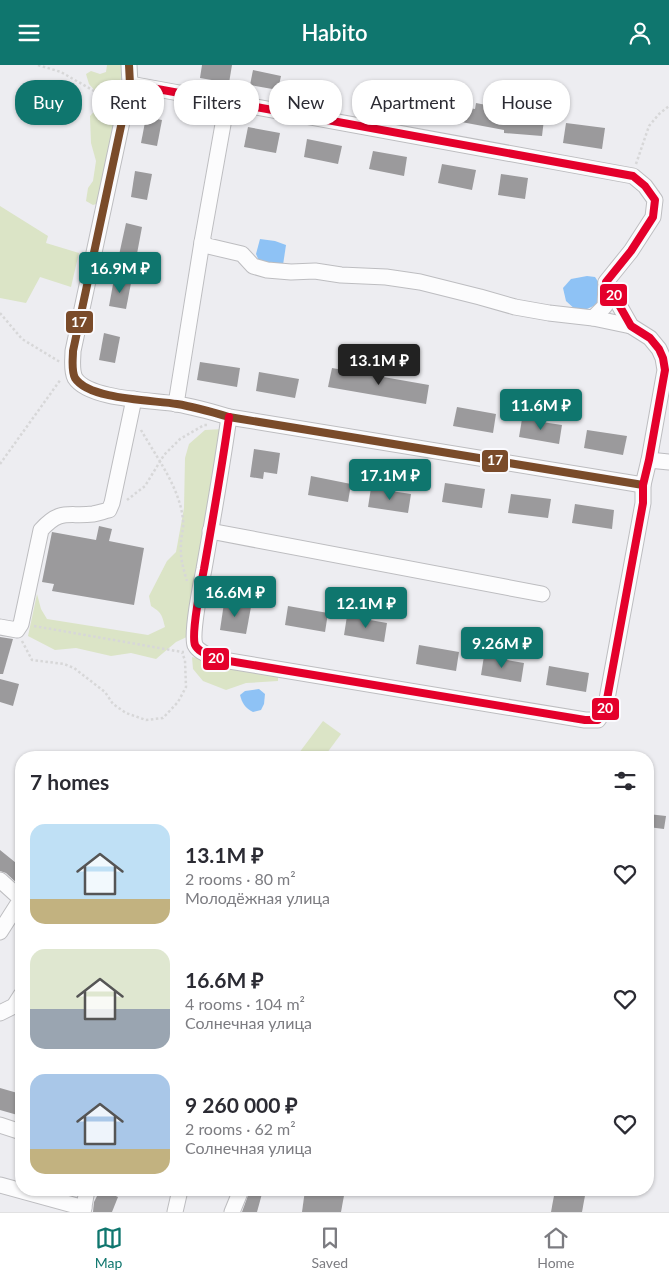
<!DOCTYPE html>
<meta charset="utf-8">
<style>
:root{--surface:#fff;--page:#f7f7f7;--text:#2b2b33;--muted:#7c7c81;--line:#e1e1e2;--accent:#0f766e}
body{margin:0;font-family:Lato,sans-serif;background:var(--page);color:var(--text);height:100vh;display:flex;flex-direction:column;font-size:19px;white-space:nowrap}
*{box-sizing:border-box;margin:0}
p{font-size:16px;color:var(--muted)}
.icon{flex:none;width:28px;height:28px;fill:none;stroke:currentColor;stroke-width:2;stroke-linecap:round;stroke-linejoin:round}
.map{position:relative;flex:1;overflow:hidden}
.panel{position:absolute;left:15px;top:686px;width:639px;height:445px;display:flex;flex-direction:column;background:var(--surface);border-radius:20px;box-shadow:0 1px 4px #0004}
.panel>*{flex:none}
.guide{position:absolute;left:15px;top:15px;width:640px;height:45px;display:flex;gap:10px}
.price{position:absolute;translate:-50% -42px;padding:0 11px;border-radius:5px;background:var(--accent);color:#fff;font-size:16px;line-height:32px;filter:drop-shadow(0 1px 2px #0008)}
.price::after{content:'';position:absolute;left:50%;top:30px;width:15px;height:11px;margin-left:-8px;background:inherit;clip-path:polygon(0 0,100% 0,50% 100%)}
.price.selected{background:#222;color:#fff}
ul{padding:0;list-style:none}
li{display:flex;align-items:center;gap:15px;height:125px;padding:0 15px}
li span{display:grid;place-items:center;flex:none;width:140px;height:100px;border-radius:15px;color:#555}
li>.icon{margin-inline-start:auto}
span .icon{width:60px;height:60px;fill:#fffc;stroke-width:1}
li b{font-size:21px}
h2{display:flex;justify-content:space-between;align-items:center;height:60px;padding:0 15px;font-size:21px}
.pill{padding:0 18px;border-radius:20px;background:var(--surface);box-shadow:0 1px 4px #0004;font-size:18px;line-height:45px}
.pill.selected{background:var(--accent);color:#fff}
header{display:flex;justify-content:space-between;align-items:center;height:65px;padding:0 15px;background:var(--accent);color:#fff;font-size:22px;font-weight:600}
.tab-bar{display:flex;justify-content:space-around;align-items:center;height:70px;border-top:1px solid var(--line);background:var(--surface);font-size:14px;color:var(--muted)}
.tab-bar a{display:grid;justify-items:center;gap:2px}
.tab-bar .selected{color:var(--accent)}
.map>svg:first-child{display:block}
</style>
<header><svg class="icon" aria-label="menu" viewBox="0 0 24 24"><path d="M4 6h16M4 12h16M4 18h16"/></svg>Habito<svg class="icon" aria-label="person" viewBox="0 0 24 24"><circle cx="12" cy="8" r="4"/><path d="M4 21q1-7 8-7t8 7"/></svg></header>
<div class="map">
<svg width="669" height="1147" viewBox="0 0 669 1147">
<rect width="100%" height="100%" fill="#ededf1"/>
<!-- green -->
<g fill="#dbe4c6">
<path d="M107 0H122V4L117 48 99 138 93 140 86 136 88 123 93 116 96 96 91 78 90 51 104 36 89 19 86 9 91 6 100 9 106 7Z"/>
<path d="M0 141 48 171 46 178 79 188 71 222 40 212 26 238 0 233Z"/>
<path d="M224 364 191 570 176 577 156 594 131 588 111 591 76 583 55 585 28 571 37 529 41 544 47 554 148 570 165 562C162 550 162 548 151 541L149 531 167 496 176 487 184 443 185 393 189 379 205 365Z"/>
<path d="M192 592 278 611V616L246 618 226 625 203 616 193 604Z"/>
<path d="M323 656 341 669 324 692H296Z"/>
</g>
<!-- water -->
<g fill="#8ec2f5">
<path d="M260 174 275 176 286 180 283 200 259 196 256 189Z"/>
<path d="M587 211 595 212 599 218 598 239 587 244 577 246 566 236 563 223 571 214Z"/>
<path d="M259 624 265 629 264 639 261 645 253 647C245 643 242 638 240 630L245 626Z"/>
</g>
<!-- building -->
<g fill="#9b9a9c">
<path d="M202 0H232L229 18 200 13Z"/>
<path d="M253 5 281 11 278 25 250 20Z"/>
<path d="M306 18 334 21 332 35 304 32Z"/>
<path d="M360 27 385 30 383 44 358 41Z"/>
<path d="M408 37 437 40 436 53 407 50Z"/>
<path d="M476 38 491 41 489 50 509 53 510 40 522 42V44L545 46 542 71 504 68V65L456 56 458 41 475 44Z"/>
<path d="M146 52 162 55 157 81 141 78Z"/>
<path d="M566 58 605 63 602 84 563 78Z"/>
<path d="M248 62 280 68 276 88 244 82Z"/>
<path d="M307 74 342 81 338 99 304 92Z"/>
<path d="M373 86 407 92 404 111 369 104Z"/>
<path d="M442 99 476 105 472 125 438 118Z"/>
<path d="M135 106 152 109 147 135 131 132Z"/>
<path d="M501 109 528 113 525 134 498 130Z"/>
<path d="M126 158 142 162 136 194 119 190Z"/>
<path d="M114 214 131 218 126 244 109 241Z"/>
<path d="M104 268 120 272 115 298 99 295Z"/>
<path d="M200 297 240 303 237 322 197 315Z"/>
<path d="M332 303 429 320 426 339 328 322Z"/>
<path d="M259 307 299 314 295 333 256 326Z"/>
<path d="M457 342 496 349 493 368 453 361Z"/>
<path d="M522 354 562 360 559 379 519 372Z"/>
<path d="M587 365 627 371 623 390 584 383Z"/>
<path d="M254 384 280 388 277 409 264 407 263 414 250 412Z"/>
<path d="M311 411 351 419 348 437 308 430Z"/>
<path d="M445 418 485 424 482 443 442 437Z"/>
<path d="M371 423 411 429 408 448 368 442Z"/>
<path d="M511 429 551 434 548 453 508 448Z"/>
<path d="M575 439 614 445 612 464 572 458Z"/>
<path d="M99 461 112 464 109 476 144 483 134 540 52 526 54 519 42 517 52 467 96 475Z"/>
<path d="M224 538 251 542 246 569 220 565Z"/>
<path d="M288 541 328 548 325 567 285 560Z"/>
<path d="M347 551 387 558 384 577 344 570Z"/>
<path d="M0 572 13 574 3 609H0Z"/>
<path d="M419 580 459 587 456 606 416 599Z"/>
<path d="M484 591 524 598 521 617 481 610Z"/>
<path d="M549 601 589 608 586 627 546 620Z"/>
<path d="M0 614 19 619 13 641 0 637Z"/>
<path d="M648 749 666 751 664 764 648 762Z"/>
<path d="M0 785 21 802V822L6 808 0 806Z"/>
<path d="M0 1023 21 1029V1051L0 1045Z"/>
<path d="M100 1125H103L118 1132 112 1147H93L94 1137Z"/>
<path d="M250 1125H263L257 1147H242Z"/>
<path d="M305 1125H345L341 1147H302Z"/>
<path d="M555 1125H586L582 1147H551Z"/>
</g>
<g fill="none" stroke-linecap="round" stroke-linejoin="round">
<defs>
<g id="minor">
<path d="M129 0 130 19 73 286C73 294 71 305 75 313 89 335 153 335 177 339 195 342 212 347 229 352L643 420"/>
<path d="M130 19 633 111 645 121 655 135 653 152 631 186 606 217 631 261 650 273 659 284 663 293 665 305 649 395 643 420V438L605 645 598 655H585L217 594C210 590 199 588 195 580 191 569 201 518 204 504 213 453 222 402 229 352"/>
<path d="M202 177 208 181 242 189 253 201 267 205 291 207 315 206 341 210 386 212 420 217 480 232 515 242 549 248 593 253 605 241 606 218"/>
<path d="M593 253 631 261"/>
<path d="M176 339 202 177 227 37"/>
<path d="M649 395 669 397"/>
<path d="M210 466 542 529"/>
<path d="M0 562 17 565 21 559 41 465C61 443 68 452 93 449 99 448 104 446 109 445L112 438 134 334"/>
<path d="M0 815 21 834 0 867"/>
<path d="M0 948 14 941 21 930"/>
<path d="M0 1060 21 1067"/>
<path d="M0 1120 84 1143"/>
<path d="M83 1147 87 1125"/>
<path d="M175 1147 180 1125"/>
<path d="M232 1147 241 1125"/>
</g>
</defs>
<!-- minor casing -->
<use href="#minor" stroke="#bdbdc0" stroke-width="17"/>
<!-- path -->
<g stroke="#d7d7d8" stroke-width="2.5" stroke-dasharray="2.5 2.5" stroke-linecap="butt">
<path d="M38 0 61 7 94 26 104 34 112 36"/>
<path d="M636 99 649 61 659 49 669 41"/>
<path d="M0 248 22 274 60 297"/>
<path d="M141 365C157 393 180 423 183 455 184 463 181 471 181 478 180 492 183 503 187 516"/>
<path d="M0 399 61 314"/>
<path d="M127 435 145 421 164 390 180 374 204 360H207"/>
<path d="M34 561 182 587H184"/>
<path d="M22 576 32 595 64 599 74 603 105 627 113 639 126 648 146 655 163 653 178 637 186 622 185 595 182 588"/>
</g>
<!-- minor -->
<use href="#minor" stroke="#fcfcfd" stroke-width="15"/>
<defs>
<path id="bus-1" d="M129 0 130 19 73 286C73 294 71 305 75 313 89 335 153 335 177 339 195 342 212 347 229 352L643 420"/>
<path id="bus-2" d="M130 19 633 111 645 121 655 135 653 152 631 186 606 217 631 261 650 273 659 284 663 293 665 305 649 395 643 420V438L605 645 598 655H585L217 594C210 590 199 588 195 580 191 569 201 518 204 504 213 453 222 402 229 352"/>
</defs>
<!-- bus-1 casing -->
<use href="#bus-1" stroke="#fafafe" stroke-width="11"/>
<!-- bus-2 casing -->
<use href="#bus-2" stroke="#fafafe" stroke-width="11"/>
<!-- bus-1 -->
<use href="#bus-1" stroke="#7a4b2a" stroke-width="8"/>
<!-- bus-2 -->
<use href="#bus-2" stroke="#e4002b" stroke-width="8"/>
</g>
<g stroke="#fafafe" stroke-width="2">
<rect x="599" y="218" width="29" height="24" rx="5" fill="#e4002b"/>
<rect x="65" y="245" width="29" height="24" rx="5" fill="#7a4b2a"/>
<rect x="481" y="384" width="28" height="24" rx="5" fill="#7a4b2a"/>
<rect x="202" y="582" width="28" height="24" rx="5" fill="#e4002b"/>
<rect x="591" y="632" width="29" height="24" rx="5" fill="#e4002b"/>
</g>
<g font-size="14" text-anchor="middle" font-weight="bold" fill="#fff">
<text x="614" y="235">20</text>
<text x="79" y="262">17</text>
<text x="495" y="400">17</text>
<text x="216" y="598">20</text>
<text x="605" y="648">20</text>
</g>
</svg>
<b class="price" style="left:120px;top:229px">16.9M ₽</b>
<b class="price selected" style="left:379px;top:321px">13.1M ₽</b>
<b class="price" style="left:541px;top:366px">11.6M ₽</b>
<b class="price" style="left:390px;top:436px">17.1M ₽</b>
<b class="price" style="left:235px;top:553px">16.6M ₽</b>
<b class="price" style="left:366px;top:564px">12.1M ₽</b>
<b class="price" style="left:502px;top:604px">9.26M ₽</b>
<div class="guide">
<a class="pill selected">Buy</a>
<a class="pill">Rent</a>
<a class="pill">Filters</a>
<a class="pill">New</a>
<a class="pill">Apartment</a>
<a class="pill">House</a>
</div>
<section class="panel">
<h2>7 homes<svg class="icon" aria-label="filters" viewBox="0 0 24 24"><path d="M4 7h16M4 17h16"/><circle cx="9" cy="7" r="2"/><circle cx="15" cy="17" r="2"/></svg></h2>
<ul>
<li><span style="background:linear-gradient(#bfe0f5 75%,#c2b280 0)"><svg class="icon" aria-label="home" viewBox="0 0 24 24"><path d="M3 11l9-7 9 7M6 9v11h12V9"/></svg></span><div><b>13.1M ₽</b><p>2 rooms · 80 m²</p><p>Молодёжная улица</p></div><svg class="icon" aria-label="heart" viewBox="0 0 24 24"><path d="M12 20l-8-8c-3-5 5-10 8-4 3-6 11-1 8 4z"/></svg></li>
<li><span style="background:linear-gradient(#dfe7d0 60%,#9aa5b1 0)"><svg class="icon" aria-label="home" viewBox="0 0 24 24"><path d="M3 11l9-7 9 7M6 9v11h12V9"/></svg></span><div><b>16.6M ₽</b><p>4 rooms · 104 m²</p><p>Солнечная улица</p></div><svg class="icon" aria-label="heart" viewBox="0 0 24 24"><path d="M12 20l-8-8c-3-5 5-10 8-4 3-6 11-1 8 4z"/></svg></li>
<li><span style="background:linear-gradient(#a9c7e8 75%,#c2b280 0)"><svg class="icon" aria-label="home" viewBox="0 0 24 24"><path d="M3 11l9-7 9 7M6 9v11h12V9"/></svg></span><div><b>9 260 000 ₽</b><p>2 rooms · 62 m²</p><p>Солнечная улица</p></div><svg class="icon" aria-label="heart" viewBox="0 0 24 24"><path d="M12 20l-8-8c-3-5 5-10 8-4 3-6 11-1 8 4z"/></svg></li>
</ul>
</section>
</div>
<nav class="tab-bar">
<a class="selected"><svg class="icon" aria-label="map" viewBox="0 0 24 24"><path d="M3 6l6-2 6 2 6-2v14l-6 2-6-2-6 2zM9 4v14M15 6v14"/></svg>Map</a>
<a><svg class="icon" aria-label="saved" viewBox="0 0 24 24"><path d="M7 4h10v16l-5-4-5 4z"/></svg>Saved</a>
<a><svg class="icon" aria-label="home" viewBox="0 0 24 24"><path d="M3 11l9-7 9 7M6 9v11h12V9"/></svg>Home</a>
</nav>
